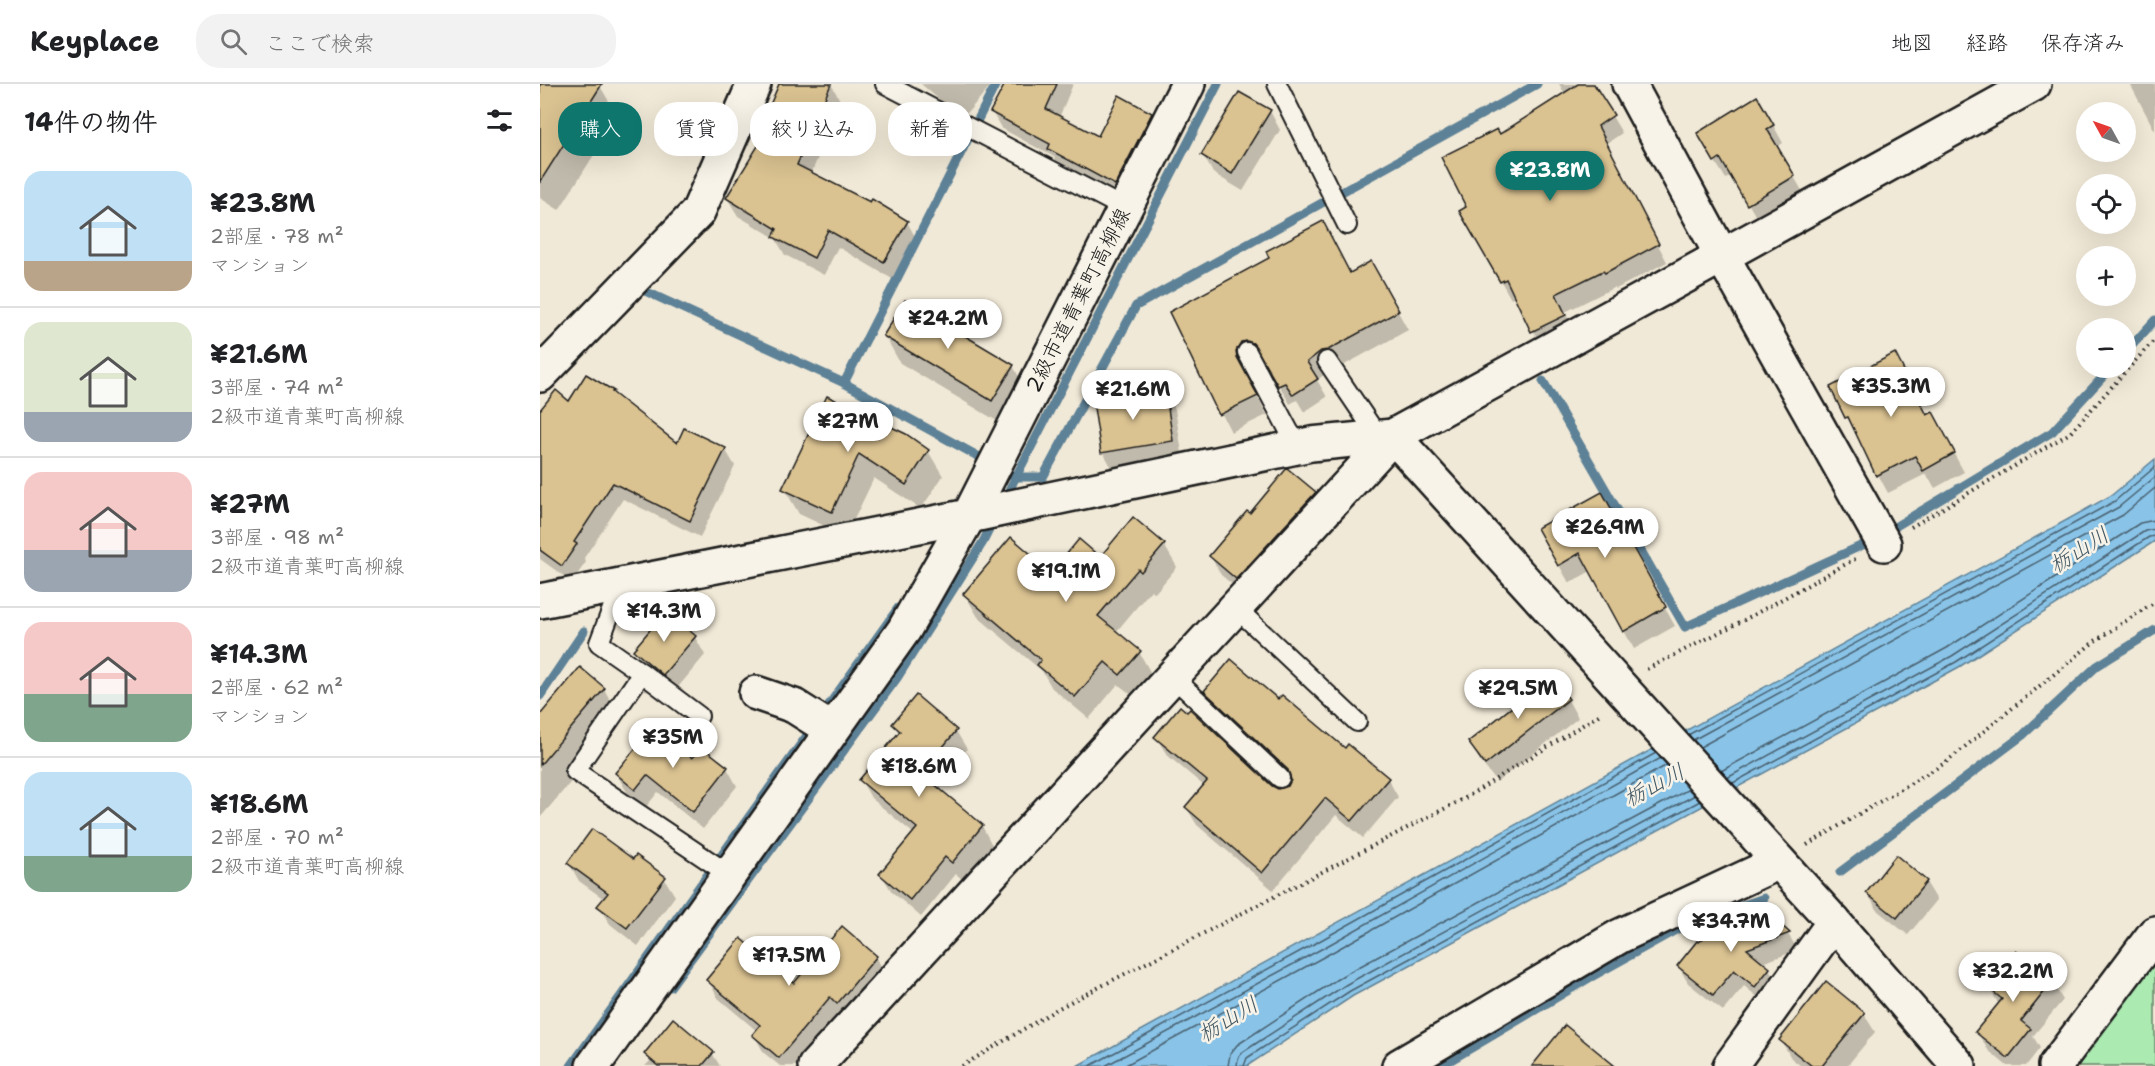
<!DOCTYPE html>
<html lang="ja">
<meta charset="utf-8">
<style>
:root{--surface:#fff;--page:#f2f2f2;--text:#202124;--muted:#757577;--line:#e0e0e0;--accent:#0f766e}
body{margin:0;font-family:"Shantell Sans","Klee One",sans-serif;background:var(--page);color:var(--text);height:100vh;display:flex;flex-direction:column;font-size:22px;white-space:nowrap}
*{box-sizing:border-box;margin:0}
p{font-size:20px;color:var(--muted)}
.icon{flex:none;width:33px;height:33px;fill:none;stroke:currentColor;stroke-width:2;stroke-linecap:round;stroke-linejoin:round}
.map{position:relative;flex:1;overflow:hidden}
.sheet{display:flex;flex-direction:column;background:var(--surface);width:540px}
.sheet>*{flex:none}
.guide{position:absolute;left:18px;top:18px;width:570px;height:54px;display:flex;gap:12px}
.needle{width:39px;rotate:310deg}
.controls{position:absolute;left:1536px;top:18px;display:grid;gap:12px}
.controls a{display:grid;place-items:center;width:60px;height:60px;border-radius:50%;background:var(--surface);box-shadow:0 6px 24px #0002;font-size:30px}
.price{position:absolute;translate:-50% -51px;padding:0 14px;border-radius:21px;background:#fff;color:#222;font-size:20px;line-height:39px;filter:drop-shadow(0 2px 3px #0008)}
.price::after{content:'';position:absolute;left:50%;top:36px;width:18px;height:14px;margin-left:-9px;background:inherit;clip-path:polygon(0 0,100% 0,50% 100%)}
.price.current{background:var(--accent);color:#fff}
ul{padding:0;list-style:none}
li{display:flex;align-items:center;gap:18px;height:150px;padding:0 24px}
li+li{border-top:2px solid var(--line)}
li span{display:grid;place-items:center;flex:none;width:168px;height:120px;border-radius:18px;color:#555}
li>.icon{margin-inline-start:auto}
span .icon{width:72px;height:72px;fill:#fffc;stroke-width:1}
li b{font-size:26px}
h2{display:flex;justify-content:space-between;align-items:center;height:72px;padding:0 24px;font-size:26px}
.pill{padding:0 21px;border-radius:24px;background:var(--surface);box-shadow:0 6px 24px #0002;font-size:21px;line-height:54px}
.pill.current{background:var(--accent);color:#fff}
header{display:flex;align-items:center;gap:36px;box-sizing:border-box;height:84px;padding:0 30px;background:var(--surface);border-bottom:2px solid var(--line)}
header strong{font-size:28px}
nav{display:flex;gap:33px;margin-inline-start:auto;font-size:21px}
.search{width:420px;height:54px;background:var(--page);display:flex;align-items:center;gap:15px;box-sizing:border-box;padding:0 21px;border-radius:24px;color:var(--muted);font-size:22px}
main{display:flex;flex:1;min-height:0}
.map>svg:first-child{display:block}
</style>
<header>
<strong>Keyplace</strong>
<div class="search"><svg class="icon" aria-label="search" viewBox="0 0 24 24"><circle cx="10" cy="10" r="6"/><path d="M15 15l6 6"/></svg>ここで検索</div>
<nav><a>地図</a><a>経路</a><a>保存済み</a></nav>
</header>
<main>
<section class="sheet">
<h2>14件の物件<svg class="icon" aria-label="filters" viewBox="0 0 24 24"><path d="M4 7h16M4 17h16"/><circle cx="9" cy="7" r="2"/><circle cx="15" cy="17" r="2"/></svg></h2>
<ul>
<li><span style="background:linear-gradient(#bfe0f5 75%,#b9a48a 0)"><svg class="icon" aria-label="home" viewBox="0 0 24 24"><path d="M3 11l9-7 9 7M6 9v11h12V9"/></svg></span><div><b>¥23.8M</b><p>2部屋 · 78 m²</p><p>マンション</p></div></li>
<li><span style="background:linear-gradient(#dfe7d0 75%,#9aa5b1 0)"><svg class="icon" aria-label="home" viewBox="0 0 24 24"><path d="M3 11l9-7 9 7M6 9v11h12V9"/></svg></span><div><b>¥21.6M</b><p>3部屋 · 74 m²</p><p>2級市道青葉町高柳線</p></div></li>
<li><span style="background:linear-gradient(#f6c9c9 65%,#9aa5b1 0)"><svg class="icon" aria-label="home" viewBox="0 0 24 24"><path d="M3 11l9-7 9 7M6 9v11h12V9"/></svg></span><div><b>¥27M</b><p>3部屋 · 98 m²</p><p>2級市道青葉町高柳線</p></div></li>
<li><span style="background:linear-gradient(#f6c9c9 60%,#7fa58c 0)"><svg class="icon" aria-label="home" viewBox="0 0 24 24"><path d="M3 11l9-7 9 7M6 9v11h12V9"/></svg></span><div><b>¥14.3M</b><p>2部屋 · 62 m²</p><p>マンション</p></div></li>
<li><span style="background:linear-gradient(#bfe0f5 70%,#7fa58c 0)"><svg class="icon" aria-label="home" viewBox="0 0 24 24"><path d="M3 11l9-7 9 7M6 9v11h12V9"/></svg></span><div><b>¥18.6M</b><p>2部屋 · 70 m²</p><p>2級市道青葉町高柳線</p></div></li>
</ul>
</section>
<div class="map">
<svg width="1615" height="982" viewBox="0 0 1615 982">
<rect width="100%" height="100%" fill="#f1e9d7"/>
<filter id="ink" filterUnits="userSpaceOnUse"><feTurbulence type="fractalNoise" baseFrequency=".0167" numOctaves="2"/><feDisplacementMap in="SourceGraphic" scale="12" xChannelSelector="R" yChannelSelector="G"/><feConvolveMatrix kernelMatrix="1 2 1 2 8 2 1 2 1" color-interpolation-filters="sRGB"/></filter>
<g filter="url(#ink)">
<!-- green -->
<path fill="#abeab1" stroke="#648366" stroke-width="1.5" d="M1611 880 1615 884V982H1535Z"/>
<!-- water -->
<path fill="#89c4e8" stroke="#5d8196" stroke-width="1.5" d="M1615 375V457L1419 583 813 912 707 982H537C883 794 1227 600 1572 411Z"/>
<!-- shadow -->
<g fill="#0003">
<path d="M0 0H56L60 2 78 33 19 126 0 114Z"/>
<path d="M241 0H291L301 18 271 90 367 138 377 156 354 196 298 163 284 191 245 171 235 154 198 132 187 114 231 44 226 35Z"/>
<path d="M381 0H452L422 35Z"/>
<path d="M467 0H533L519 34 558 54 611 30 621 47 585 117 519 82 514 73 461 44 452 28Z"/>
<path d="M1019 0H1052L1072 32 1082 49 1066 60 1127 178 1076 205 1075 203 1025 228 1035 249 1002 264 976 212 971 215 921 127 928 123 959 52 1025 10Z"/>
<path d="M1590 0H1615V47Z"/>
<path d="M730 27 740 46 703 107 673 89 663 71Z"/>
<path d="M1233 41 1243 59 1237 63 1264 110 1219 138 1192 91 1186 95 1169 68Z"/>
<path d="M810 190 841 197 868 246 799 284 792 285 777 296 787 313 764 328 757 316 750 320 725 277 718 274 711 276 705 286 707 292 727 331 691 348 631 229Z"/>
<path d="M345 252 473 282 488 309 467 343 360 279Z"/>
<path d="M1365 289 1387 333 1392 330 1424 388 1395 404 1386 390 1348 409 1307 333Z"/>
<path d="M624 307 635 325 643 375 573 386 563 368Z"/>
<path d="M72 308 75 312 138 361 185 365 195 382 160 453 83 415 44 474 46 478 32 498 0 475V328Z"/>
<path d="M288 314 388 367 403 392 381 425 334 394 306 452 259 430 244 404Z"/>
<path d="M775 409 785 427 707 513 681 491 671 473 710 431Z"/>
<path d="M1072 428 1135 542 1094 565 1051 487 1029 499 1019 481Z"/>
<path d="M624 461 637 483 615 509 611 506 576 548 599 568 612 591 594 613 578 600 549 635 512 604 502 587 438 533 425 511 512 490 560 475Z"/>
<path d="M155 553 165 571 134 608 105 584 95 566Z"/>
<path d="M64 605 74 623 27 679 35 693 0 734V633Z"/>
<path d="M666 607 739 617 848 695 858 713 823 754 796 731 733 806 657 741 646 723 664 702 627 671 616 653 738 707 749 703 752 697 677 626Z"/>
<path d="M1028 616 1038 634 957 698 940 677 930 659Z"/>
<path d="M354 640 416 647 427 665 395 703 442 742 452 761 423 796 416 790 381 833 352 808 341 790 374 750 331 714 321 696 359 650Z"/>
<path d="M152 676 187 684 197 702 163 745 118 708 106 723 87 708 76 689Z"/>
<path d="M93 777 124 794 135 812 98 862 70 840 59 822 64 815 39 797 29 779Z"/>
<path d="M1386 798 1397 816 1368 851 1338 827 1327 809Z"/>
<path d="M1230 832 1248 850 1258 866 1222 879 1229 885 1239 901 1225 919 1204 902 1183 927 1148 899 1139 883Z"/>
<path d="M336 873 346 891 301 931 257 982H240L224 969 214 951 217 947 178 914 168 896 254 901Z"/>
<path d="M1512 898 1523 916 1493 952 1500 964 1486 982H1467L1448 966 1437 948 1459 921 1449 903Z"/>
<path d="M1324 930 1335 948 1307 982H1261L1251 974 1241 956Z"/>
<path d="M172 969 180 982H105L110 977 106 970Z"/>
</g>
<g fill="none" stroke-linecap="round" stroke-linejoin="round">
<!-- shore -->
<g stroke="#485f6e" stroke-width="1.5">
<path d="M1148 651 1575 417 1615 383"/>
<path d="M1153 656 1579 423 1615 393"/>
<path d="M1160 663 1583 431 1615 404"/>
<path d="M1181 687 1407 564 1600 439 1615 436"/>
<path d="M1187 694 1412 572 1605 447 1615 445"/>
<path d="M1193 699 1416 578 1609 453 1615 452"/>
<path d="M550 982 781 856 1116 669"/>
<path d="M565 982 785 863 1121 674"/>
<path d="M584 982 789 870 1127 681"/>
<path d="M688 982 690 970 697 961 802 892 1149 705"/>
<path d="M697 982 698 974 703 968 807 900 1155 711"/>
<path d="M704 982 707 974 810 907 1160 717"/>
</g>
<!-- stream -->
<g stroke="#5d8196" stroke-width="9">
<path d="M105 207 304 299 476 393H503L596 222 997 0"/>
<path d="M1586 268 1615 236"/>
<path d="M1003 297 1145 543 1327 459"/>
<path d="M304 299 456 0"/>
<path d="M464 416 678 0"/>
<path d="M1343 450 1512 348 1571 284"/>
<path d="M0 612 44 547"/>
<path d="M1300 788 1483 651 1557 582 1615 546"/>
<path d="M130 903 357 594 443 458 455 434"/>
<path d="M31 982 358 524"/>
<path d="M901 982 1051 893 1141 843 1224 814"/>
</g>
</g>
<!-- building -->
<g fill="#dac291" stroke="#1c1c1c" stroke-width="1.5">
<path d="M0 0H62L0 98Z"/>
<path d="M239 0H291L257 81 330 118 332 115 368 137 344 178 288 146 274 174 233 153 237 145 186 114 232 39 224 35Z"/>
<path d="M465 0H517L506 25 558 52 579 11 612 29 575 101 508 65 510 60 450 28Z"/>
<path d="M1038 0H1054L1074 31 1058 42 1119 160 1065 189 1063 187 1016 210 1026 231 991 248 966 195 960 198 919 127 926 123 901 73 957 45 960 50Z"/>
<path d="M699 8 731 26 692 90 661 71Z"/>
<path d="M1217 12 1234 41 1227 45 1255 92 1207 121 1180 74 1174 78 1157 49Z"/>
<path d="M783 137 810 189 831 177 859 227 788 266 781 267 767 278 778 295 753 311 745 299 738 302 713 259 707 257 701 258 696 267 697 273 718 312 679 331 629 228 729 174 726 167Z"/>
<path d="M365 216 474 281 452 317 343 252Z"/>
<path d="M1355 269 1387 331 1393 328 1415 369 1383 387 1375 372 1336 392 1308 333 1305 334 1290 303Z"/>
<path d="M46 290 74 307 72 308 137 359 144 344 186 364 150 437 73 399 34 458 37 460 22 482 0 466V326L16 306 29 317Z"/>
<path d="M625 305 633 357 561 369 553 317Z"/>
<path d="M287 312 366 350 389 366 366 401 319 370 292 428 242 405Z"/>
<path d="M747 384 776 408 696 495 669 472 707 427 710 429Z"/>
<path d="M1062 408 1126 523 1083 548 1040 469 1018 482 997 444Z"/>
<path d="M593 433 625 460 601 488 598 485 558 532 601 567 580 591 565 578 535 613 497 581 501 576 423 510 471 453 512 488 539 455 560 473Z"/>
<path d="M126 527 156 552 123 591 93 566Z"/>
<path d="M691 575 738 615 742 611 805 664 808 660 849 694 812 737 785 714 722 789 645 723 667 697 614 653 640 622 647 628 650 625 732 702 738 705 748 702 751 696 748 686 664 607Z"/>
<path d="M40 583 65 604 0 681V631Z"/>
<path d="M1011 592 1029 615 945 681 928 658Z"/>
<path d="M376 611 417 646 381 689 443 741 412 779 405 773 370 816 339 790 377 744 319 696 360 647 352 640Z"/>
<path d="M114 642 152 674 161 662 188 683 153 728 107 691 95 706 75 689Z"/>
<path d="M52 745 93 775 96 771 126 793 87 844 57 822 68 809 27 779Z"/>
<path d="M1356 771 1387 797 1357 834 1326 809Z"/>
<path d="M1230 831 1250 849 1207 865 1230 884 1215 903 1194 886 1173 911 1137 882 1157 857 1159 858 1174 844Z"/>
<path d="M302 842 337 872 297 920 290 913 239 974 212 951 220 941 166 896 201 854 254 899Z"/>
<path d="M1476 867 1513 897 1481 937 1491 945 1468 974 1435 948 1462 915 1447 903Z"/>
<path d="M1286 897 1325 929 1282 982H1272L1239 956Z"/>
<path d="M133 934 174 968 162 982H118L104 970Z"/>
<path d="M1025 941 1075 982H992Z"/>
</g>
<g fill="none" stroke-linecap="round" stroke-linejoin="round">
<defs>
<g id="service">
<path d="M345 0 584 124"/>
<path d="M737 0 807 141"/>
<path d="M707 268 749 347 760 362"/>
<path d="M787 277 839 354"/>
<path d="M81 501 59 559 102 589 35 687 190 791"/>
<path d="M696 524 817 638"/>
<path d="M102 589 159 632"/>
<path d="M633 593 740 694"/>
</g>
<g id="minor">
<path d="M1089 0 1182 172 1344 460"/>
<path d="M1182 172 1494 0"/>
<path d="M0 291 158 128 214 0"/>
<path d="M216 609 254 622 292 646"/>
<path d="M53 982 364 546 429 432 648 0"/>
<path d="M275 982 853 352"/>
<path d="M859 982 1080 852 1239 778"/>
<path d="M1190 982 1294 838"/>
<path d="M1515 982 1615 849"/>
</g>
<g id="tertiary">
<path d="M853 352 1294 838 1419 982"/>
<path d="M0 517 429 432 771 360 853 352 1182 172"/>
</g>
</defs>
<!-- service casing -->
<use href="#service" stroke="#1c1c1c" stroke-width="22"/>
<!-- minor casing -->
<use href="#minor" stroke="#1c1c1c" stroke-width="38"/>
<!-- tertiary casing -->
<use href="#tertiary" stroke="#1c1c1c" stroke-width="38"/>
<!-- path -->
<g stroke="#1c1c1c" stroke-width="4" stroke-dasharray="1.5 4.5" stroke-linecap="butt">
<path d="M1371 443 1530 349 1615 255"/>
<path d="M1107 585 1204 536 1315 475"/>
<path d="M1267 761 1405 679 1555 557 1615 518"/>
<path d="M422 982 519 924 927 713 1062 629"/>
</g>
<!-- service -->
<use href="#service" stroke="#f7f3e8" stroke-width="18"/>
<!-- minor -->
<use href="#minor" stroke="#f7f3e8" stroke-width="33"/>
<!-- tertiary -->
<use href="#tertiary" stroke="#f7f3e8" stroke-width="33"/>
</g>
</g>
<g text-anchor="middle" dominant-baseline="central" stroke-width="5" stroke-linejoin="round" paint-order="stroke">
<!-- street labels -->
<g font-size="21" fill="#1c1c1c" stroke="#f7f3e8">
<text transform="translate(538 216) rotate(-63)">2級市道青葉町高柳線</text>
</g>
<!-- water labels -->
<g font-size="22" font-style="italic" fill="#425763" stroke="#f7f3e8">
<text transform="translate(1539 466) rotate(-32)">栃山川</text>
<text transform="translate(1114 701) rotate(-28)">栃山川</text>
<text transform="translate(688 935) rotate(-31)">栃山川</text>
</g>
</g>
</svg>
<div class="controls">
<a><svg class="needle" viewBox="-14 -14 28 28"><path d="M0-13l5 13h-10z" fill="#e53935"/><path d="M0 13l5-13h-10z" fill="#757577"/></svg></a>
<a><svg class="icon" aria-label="locate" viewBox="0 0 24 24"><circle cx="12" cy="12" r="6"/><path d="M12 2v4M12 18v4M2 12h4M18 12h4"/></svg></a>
<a>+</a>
<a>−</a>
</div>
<b class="price current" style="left:1010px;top:118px">¥23.8M</b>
<b class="price" style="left:408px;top:266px">¥24.2M</b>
<b class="price" style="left:1351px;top:334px">¥35.3M</b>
<b class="price" style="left:593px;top:337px">¥21.6M</b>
<b class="price" style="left:308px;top:369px">¥27M</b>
<b class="price" style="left:1065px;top:475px">¥26.9M</b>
<b class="price" style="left:526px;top:519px">¥19.1M</b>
<b class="price" style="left:124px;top:559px">¥14.3M</b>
<b class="price" style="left:978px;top:636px">¥29.5M</b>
<b class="price" style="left:133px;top:685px">¥35M</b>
<b class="price" style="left:379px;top:714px">¥18.6M</b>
<b class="price" style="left:1191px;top:869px">¥34.7M</b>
<b class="price" style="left:249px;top:903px">¥17.5M</b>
<b class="price" style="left:1473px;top:919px">¥32.2M</b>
<div class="guide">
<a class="pill current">購入</a>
<a class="pill">賃貸</a>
<a class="pill">絞り込み</a>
<a class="pill">新着</a>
</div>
</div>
</main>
